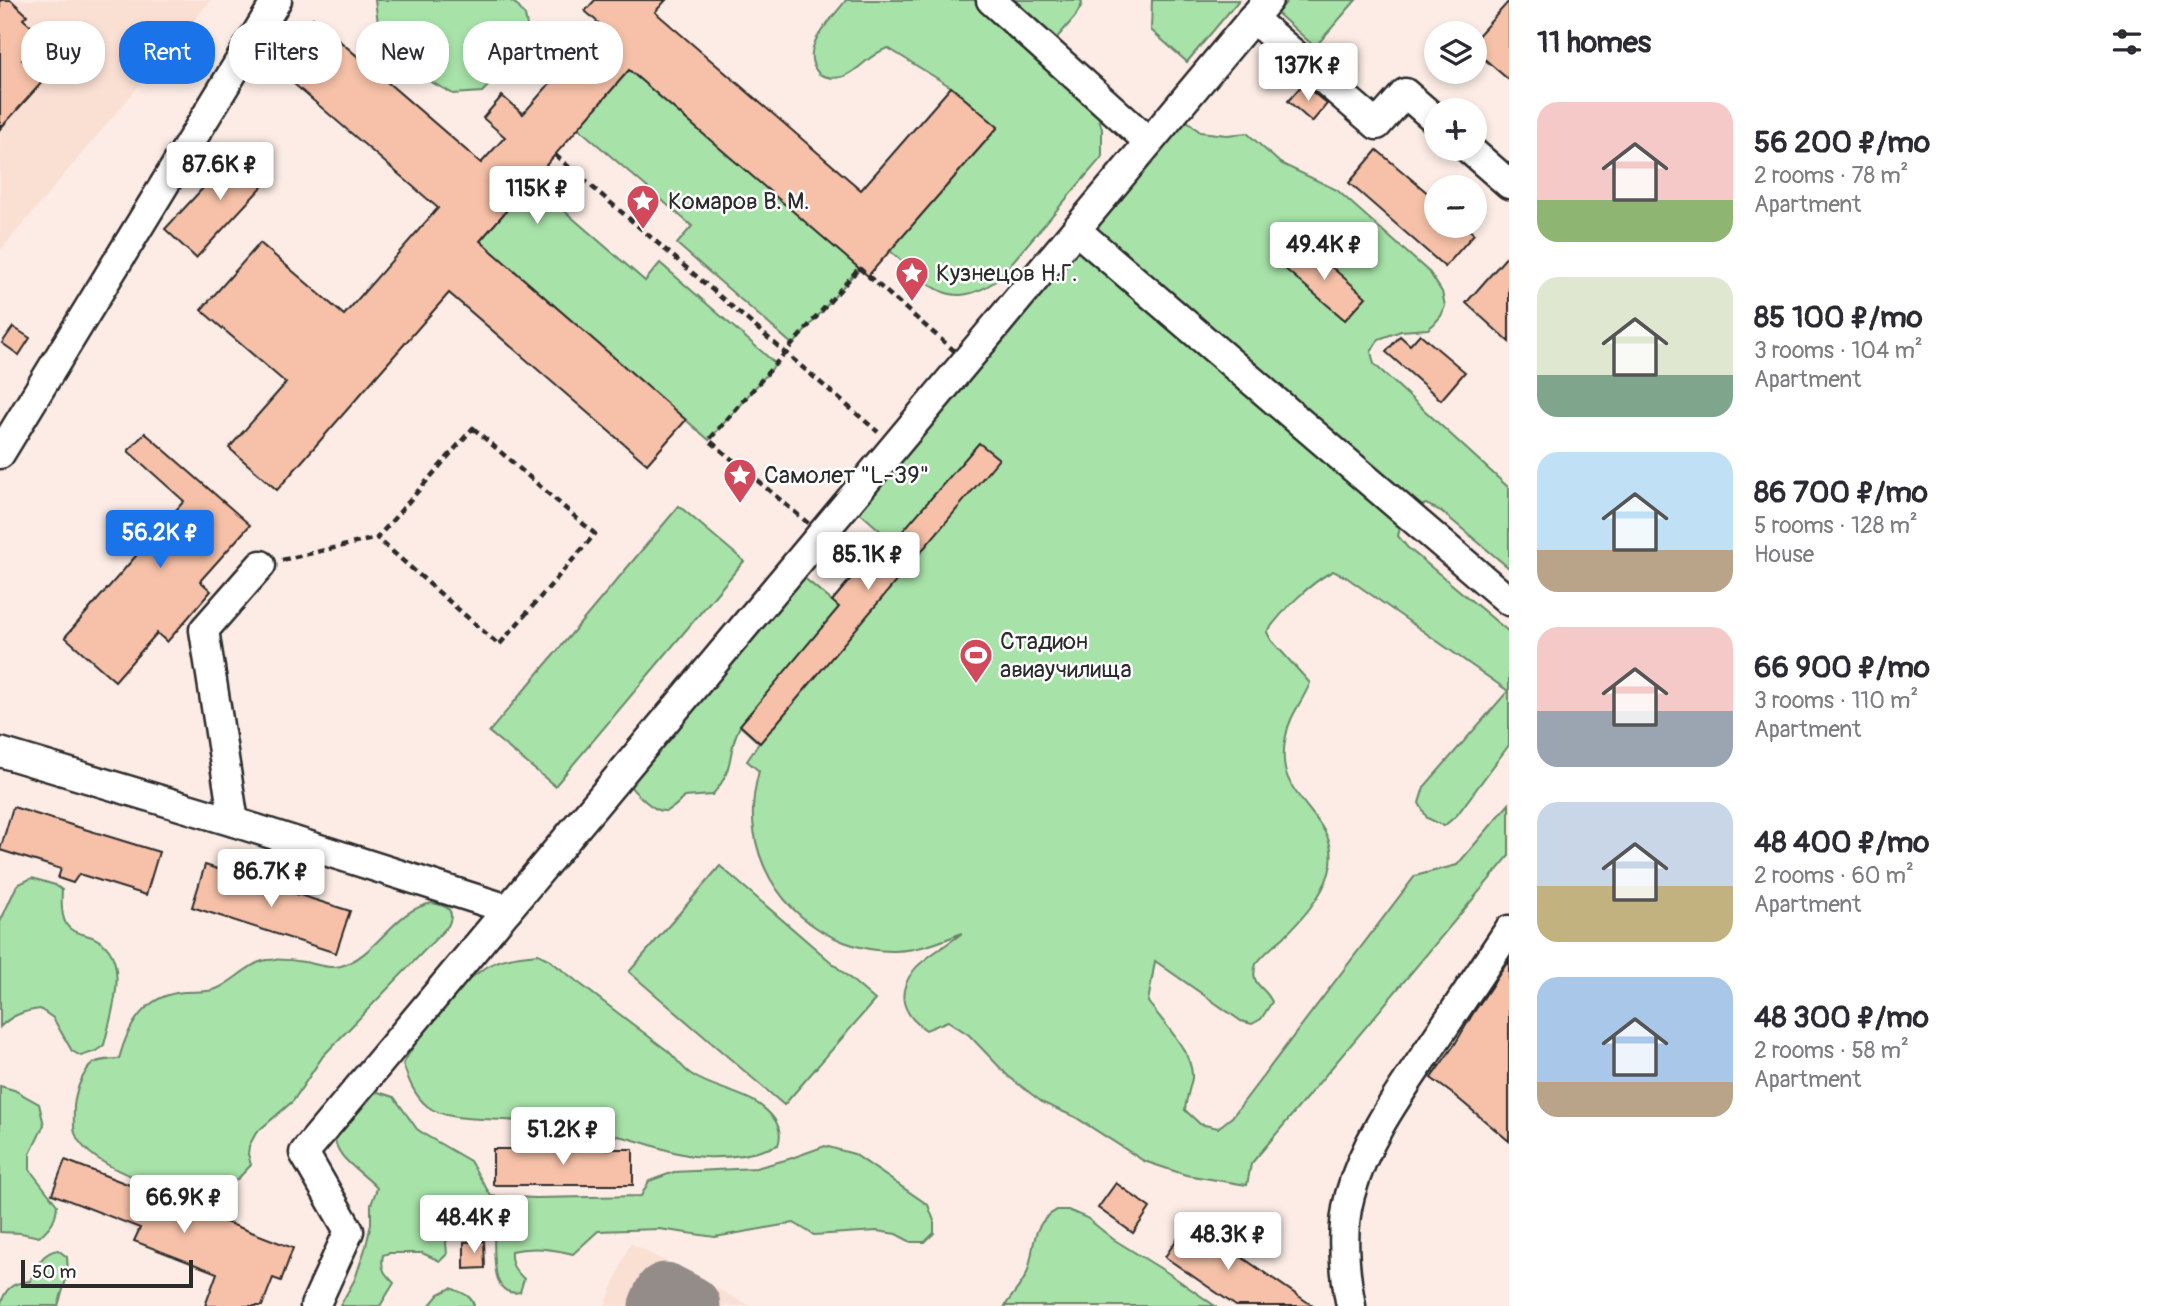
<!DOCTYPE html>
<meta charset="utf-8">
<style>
:root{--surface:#fff;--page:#f7f7f7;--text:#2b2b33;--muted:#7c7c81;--accent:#1a73e8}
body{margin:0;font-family:Pangolin,sans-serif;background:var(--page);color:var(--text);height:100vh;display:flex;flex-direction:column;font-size:26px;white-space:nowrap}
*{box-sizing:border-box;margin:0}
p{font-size:23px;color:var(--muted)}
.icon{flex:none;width:38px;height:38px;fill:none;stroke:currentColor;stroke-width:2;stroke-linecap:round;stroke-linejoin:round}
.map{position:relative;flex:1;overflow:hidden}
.drawer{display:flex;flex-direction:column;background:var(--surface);width:665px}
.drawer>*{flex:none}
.top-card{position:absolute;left:21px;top:21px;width:665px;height:63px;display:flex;gap:14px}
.controls{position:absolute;left:1424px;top:21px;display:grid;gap:14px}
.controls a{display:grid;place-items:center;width:63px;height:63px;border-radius:50%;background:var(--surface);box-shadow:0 4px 10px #0003;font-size:35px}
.scale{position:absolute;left:21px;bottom:18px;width:172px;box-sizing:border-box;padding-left:7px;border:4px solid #2b2b2b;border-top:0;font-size:19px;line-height:24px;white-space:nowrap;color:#2b2b2b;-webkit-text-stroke:5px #fff;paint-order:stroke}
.price{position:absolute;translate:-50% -60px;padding:0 16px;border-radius:7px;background:#fff;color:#222;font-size:23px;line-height:46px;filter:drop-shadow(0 2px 4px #0008)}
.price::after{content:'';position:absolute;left:50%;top:42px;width:21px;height:16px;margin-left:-10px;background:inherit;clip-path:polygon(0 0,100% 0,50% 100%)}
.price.selected{background:var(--accent);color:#fff}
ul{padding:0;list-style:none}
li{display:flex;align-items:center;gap:21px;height:175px;padding:0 28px}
li span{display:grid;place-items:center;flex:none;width:196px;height:140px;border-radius:21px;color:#555}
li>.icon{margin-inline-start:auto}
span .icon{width:84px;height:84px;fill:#fffc;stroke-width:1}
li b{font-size:30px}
h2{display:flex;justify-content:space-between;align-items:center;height:84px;padding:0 28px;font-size:30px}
.tag{padding:0 24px;border-radius:28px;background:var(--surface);box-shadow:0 4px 10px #0003;font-size:24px;line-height:63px}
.tag.selected{background:var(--accent);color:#fff}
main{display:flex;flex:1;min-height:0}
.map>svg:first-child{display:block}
</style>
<main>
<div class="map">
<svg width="1509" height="1306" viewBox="0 0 1509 1306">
<rect width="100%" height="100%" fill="#fcece5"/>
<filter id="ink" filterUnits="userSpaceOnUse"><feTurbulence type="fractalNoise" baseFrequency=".0143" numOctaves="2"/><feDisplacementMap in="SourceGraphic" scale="14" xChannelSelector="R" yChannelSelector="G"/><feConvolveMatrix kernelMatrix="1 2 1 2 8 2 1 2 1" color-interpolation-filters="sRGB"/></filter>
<g filter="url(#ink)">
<!-- built -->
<g fill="#fadfd3">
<path d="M0 0H211L0 251Z"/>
<path d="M630 1243 750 1306H605Z"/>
</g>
<!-- green -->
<g fill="#a7e2a8" stroke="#69866a" stroke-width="2">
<path d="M375 0H509L517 5 525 16 530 40 526 49 503 66 499 75 482 92 453 94 424 78 403 49 391 45 383 36 378 23Z"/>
<path d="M846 0H1081L1082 4 1075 17 1041 56 1089 99 1098 115 1102 129V157L997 280C948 315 928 282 890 251L998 127 951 87 888 48C861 56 852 89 819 74 796 48 833 19 846 0Z"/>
<path d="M1152 0H1239L1187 62 1151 30Z"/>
<path d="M1288 0H1356L1315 47 1277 13Z"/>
<path d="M629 70 859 268 793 345 677 244 692 226 578 128Z"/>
<path d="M1185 119 1200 132 1227 135 1247 133 1280 163 1337 190 1430 273 1442 292 1445 306 1441 316 1434 324 1428 329 1401 331 1379 339 1371 352 1374 364 1509 488V568L1441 511 1426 504C1407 511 1402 516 1398 536L1407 547 1509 632V745L1457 815 1444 826 1427 818 1419 803 1424 787 1508 691 1346 577 1333 571C1310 583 1282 611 1267 632L1271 640 1310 683C1303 701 1289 716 1286 736 1283 747 1283 763 1286 773 1298 809 1343 829 1329 873 1322 897 1301 920 1283 938 1273 946 1264 954 1256 964 1249 987 1265 985 1272 1002L1261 1019 1252 1024 1241 1021 1155 961 1148 1002C1162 1021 1194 1053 1192 1078 1190 1088 1186 1099 1185 1110L1200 1124 1218 1128 1232 1117 1415 876 1457 865 1509 804V856L1251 1164 1247 1185 1186 1175 1144 1161 1075 1117 1043 1103 1008 1076 969 1035 948 1021 926 1030C903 1015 895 994 914 970 923 958 949 944 962 933 940 942 920 950 895 951 825 952 763 899 754 830 751 810 754 790 759 771L747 761 759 743 740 726C726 752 736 770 712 795L684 797C669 814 662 816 645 801 638 794 635 794 629 784L802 576 832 601 869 557 875 562 893 542 858 511Z"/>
<path d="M531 182 645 281 660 263 776 364 709 440 480 241Z"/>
<path d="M679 506 744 561 555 786 489 732Z"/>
<path d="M720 866 875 1000 784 1105 629 972Z"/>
<path d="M32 878 55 885 62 890C58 951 87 921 109 950 126 974 110 1019 104 1045L96 1051 81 1056 72 1051 53 1018 40 1009C24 1011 12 1015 0 1027V922L17 885Z"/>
<path d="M432 903C447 906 456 909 448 926L323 1056 293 1101 256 1133 249 1146 248 1154 251 1165C237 1181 224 1192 205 1202 172 1190 87 1169 75 1133 73 1125 74 1114 74 1106 75 1098 76 1092 79 1085 89 1061 94 1060 119 1059 128 1025 145 995 184 992 195 991 206 993 216 989 234 982 248 963 267 960 278 959 293 960 304 962 317 964 328 969 341 966 378 955 393 910 432 903Z"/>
<path d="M538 954 548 959C588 990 628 1021 668 1051 676 1058 682 1068 691 1074 717 1092 754 1091 775 1120 780 1128 781 1137 778 1145 756 1154 729 1158 705 1157 675 1156 650 1143 622 1137 583 1128 544 1123 505 1120 481 1118 446 1121 427 1106 414 1095 408 1079 403 1064 423 1028 452 987 490 965 504 957 522 956 538 954Z"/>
<path d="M0 1086 14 1090 39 1104 44 1125 30 1154V1170L57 1205C56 1221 50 1227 39 1237L21 1233 0 1232Z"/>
<path d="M378 1092 394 1097 417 1129 427 1136 470 1161 491 1196 536 1198 641 1196 649 1181 674 1172 756 1168 789 1159 825 1146 854 1154 928 1205 934 1221V1233L925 1242H911L896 1234 877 1231 814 1235 794 1223 715 1237 659 1229 598 1231 573 1254C552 1249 533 1246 511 1251 510 1265 515 1270 524 1279L520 1292C490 1299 495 1253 494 1234L448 1235 446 1243 447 1254 440 1261 422 1253H389L383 1255C380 1269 385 1274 394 1283L380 1306H340L355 1279 366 1246 371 1224V1205L377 1188C359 1168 334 1160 334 1131L367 1095Z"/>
<path d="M1057 1210H1068L1087 1218 1113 1239 1168 1273 1215 1306H1005C1012 1295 1022 1285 1027 1273 1036 1248 1029 1225 1057 1210Z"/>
<path d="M58 1250 67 1257 68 1273 58 1306H0C5 1288 12 1283 30 1281 36 1267 42 1252 58 1250Z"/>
<path d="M451 1288C460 1292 472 1295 474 1306H429L439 1294Z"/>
</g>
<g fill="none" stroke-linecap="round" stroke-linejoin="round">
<!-- taxiway -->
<path stroke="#948c88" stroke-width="61" d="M659 1306 665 1293 690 1306"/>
</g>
<!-- building -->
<g fill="#f6c1a8" stroke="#2b2b2b" stroke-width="2">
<path d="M0 0H11L27 15 23 19 43 37 22 60 44 80 0 129Z"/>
<path d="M595 0H666L655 12 861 190 951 87 998 127 868 276 629 70 480 241 686 420 647 464 449 293 277 490 229 448 286 383 201 310 260 243 344 315 438 208 272 65 313 18 481 163 505 137 483 118 502 96 523 114 601 25 585 11Z"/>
<path d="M1509 1V80L1475 51V39Z"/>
<path d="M1303 84 1327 104 1312 122 1288 101Z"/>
<path d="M243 145 274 174 196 258 165 229Z"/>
<path d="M1377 150 1437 201V226H1465L1474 234 1445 267 1349 183Z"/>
<path d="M1304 243 1366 297 1345 320 1283 267Z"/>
<path d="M1509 254V342L1466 303Z"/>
<path d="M13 327 30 338 19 355 2 343Z"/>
<path d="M1420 334 1465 372 1441 400 1386 352 1400 336 1410 345Z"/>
<path d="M145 433 250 525 200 581 211 591 167 642 157 633 115 681 65 637 184 501 128 451Z"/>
<path d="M979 443 999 459 760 743 740 725 839 607 832 601 869 557 875 563Z"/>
<path d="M13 807 159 852 146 895 79 874 73 883 58 878 61 869 0 850Z"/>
<path d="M205 865 350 911 336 953 192 907Z"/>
<path d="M1509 960V1141L1454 1095 1431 1078 1455 1044 1472 1015Z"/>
<rect x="493" y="1149" width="140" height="36"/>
<path d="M65 1160 293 1248 281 1281 273 1278 262 1306H205L217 1273 134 1241 140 1228 52 1194Z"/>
<path d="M1116 1183 1150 1208 1133 1233 1098 1208Z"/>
<path d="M1189 1221 1313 1306H1236L1165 1257Z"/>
<path d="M484 1241 485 1268 464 1269V1242Z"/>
</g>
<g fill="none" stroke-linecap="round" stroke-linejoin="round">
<defs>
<g id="minor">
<path d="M991 0 1149 142"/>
<path d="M1252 18 1377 125 1405 93 1437 121"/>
<path d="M1469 149 1509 184"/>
<path d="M1076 230 1509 601"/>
<path d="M0 454 277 0"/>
<path d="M0 752 234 822 508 909"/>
<path d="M234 822 204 630 261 565"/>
<path d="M315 1306 349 1231 304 1153 1268 0"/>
<path d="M1351 1306C1344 1270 1340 1231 1350 1195 1364 1143 1396 1098 1426 1054 1453 1013 1481 972 1509 930"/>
</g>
</defs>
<!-- minor casing -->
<use href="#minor" stroke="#2b2b2b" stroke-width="33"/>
<!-- path -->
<g stroke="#2b2b2b" stroke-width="4.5" stroke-dasharray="7 5" stroke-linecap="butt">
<path d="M555 155 878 432"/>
<path d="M859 268 966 361 821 534 709 440Z"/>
<path d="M473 428 595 534 499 645 377 538Z"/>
<path d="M282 560 377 538"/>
</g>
<!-- minor -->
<use href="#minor" stroke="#fff" stroke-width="28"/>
</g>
</g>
<!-- icons -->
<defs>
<symbol id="sight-pin" viewBox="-11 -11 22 30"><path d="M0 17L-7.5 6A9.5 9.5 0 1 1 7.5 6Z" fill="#d1495b" stroke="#fff"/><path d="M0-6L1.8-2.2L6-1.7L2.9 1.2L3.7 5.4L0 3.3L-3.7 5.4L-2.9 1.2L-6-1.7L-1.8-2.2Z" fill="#fff"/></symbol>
<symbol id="stadium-pin" viewBox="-11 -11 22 30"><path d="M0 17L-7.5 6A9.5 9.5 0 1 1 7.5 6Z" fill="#d1495b" stroke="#fff"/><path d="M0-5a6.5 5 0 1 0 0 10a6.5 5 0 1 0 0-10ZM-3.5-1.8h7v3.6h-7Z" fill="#fff"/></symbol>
</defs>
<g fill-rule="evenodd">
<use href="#sight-pin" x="624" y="182" width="38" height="52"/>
<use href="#sight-pin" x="893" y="254" width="38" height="52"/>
<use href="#sight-pin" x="721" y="456" width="38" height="52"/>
<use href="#stadium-pin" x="957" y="636" width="38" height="52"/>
</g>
<g text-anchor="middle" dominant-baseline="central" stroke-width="5" stroke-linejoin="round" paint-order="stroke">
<!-- poi labels -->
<g font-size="24" fill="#2b2b2b" stroke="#fff" text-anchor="start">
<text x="668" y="201">Комаров В. М.</text>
<text x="936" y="273">Кузнецов Н.Г.</text>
<text x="764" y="475">Самолет "L-39"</text>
<text x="1000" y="641">Стадион<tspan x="1000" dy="28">авиаучилища</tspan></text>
</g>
</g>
</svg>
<div class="controls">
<a><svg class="icon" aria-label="layers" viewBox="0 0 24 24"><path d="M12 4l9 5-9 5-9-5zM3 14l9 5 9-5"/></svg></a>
<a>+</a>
<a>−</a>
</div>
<div class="scale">50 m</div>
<b class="price" style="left:1308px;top:103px">137K ₽</b>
<b class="price" style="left:220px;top:202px">87.6K ₽</b>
<b class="price" style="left:537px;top:226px">115K ₽</b>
<b class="price" style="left:1324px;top:282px">49.4K ₽</b>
<b class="price selected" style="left:160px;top:570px">56.2K ₽</b>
<b class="price" style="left:868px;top:592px">85.1K ₽</b>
<b class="price" style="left:271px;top:909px">86.7K ₽</b>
<b class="price" style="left:563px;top:1167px">51.2K ₽</b>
<b class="price" style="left:184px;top:1235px">66.9K ₽</b>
<b class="price" style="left:474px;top:1255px">48.4K ₽</b>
<b class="price" style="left:1228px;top:1272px">48.3K ₽</b>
<div class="top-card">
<a class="tag">Buy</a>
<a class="tag selected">Rent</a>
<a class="tag">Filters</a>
<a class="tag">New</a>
<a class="tag">Apartment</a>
</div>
</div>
<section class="drawer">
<h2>11 homes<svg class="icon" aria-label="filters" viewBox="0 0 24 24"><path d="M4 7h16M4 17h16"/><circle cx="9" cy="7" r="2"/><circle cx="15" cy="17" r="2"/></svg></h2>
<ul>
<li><span style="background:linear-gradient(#f6c9c9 70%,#8fb573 0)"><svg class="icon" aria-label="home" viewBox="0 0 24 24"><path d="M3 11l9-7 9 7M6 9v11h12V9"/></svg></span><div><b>56 200 ₽/mo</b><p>2 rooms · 78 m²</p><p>Apartment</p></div></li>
<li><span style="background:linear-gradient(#dfe7d0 70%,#7fa58c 0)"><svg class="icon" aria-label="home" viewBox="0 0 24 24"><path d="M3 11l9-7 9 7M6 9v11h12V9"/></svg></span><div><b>85 100 ₽/mo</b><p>3 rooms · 104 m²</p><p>Apartment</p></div></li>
<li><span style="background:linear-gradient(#bfe0f5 70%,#b9a48a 0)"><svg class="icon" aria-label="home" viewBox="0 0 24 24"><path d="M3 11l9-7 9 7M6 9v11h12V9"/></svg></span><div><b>86 700 ₽/mo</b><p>5 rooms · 128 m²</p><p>House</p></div></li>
<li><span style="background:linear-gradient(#f6c9c9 60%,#9aa5b1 0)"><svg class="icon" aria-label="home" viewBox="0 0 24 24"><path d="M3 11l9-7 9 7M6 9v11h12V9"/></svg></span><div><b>66 900 ₽/mo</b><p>3 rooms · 110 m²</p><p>Apartment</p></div></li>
<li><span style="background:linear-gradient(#c9d6e8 60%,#c2b280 0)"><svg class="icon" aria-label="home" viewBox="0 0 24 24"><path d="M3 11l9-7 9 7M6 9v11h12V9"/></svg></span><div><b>48 400 ₽/mo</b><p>2 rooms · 60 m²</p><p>Apartment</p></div></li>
<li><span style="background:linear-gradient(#a9c7e8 75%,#b9a48a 0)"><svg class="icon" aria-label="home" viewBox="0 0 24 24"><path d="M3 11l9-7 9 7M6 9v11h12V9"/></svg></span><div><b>48 300 ₽/mo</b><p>2 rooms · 58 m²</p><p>Apartment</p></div></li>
</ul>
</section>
</main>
